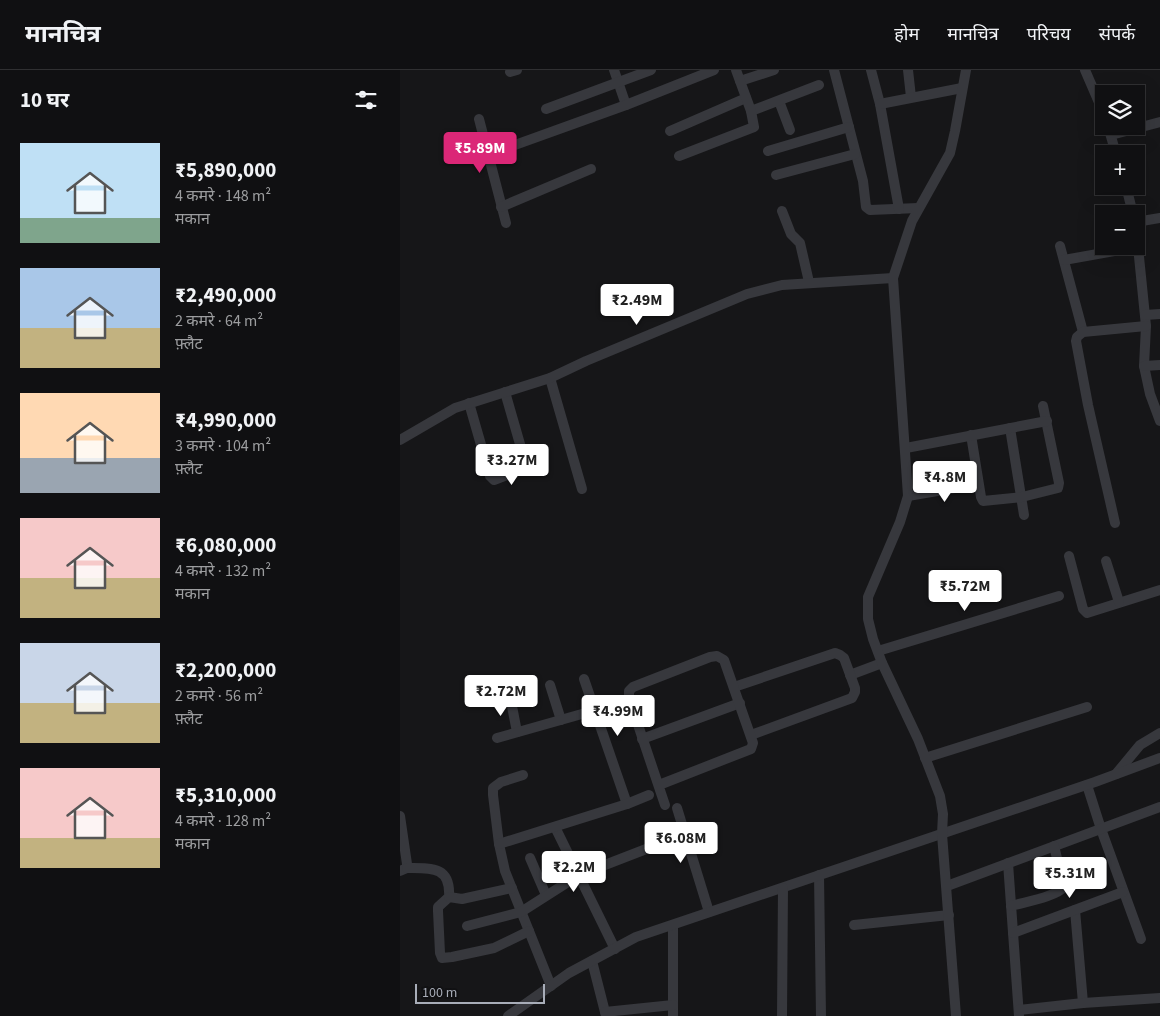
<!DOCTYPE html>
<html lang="hi">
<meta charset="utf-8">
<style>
:root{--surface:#101012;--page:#19191b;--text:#f1f3f6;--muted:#9c9d9f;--line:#303032;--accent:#db2777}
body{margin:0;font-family:"Source Sans 3","Noto Sans Devanagari",sans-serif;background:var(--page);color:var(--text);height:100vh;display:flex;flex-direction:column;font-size:19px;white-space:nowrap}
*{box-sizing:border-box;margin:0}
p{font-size:16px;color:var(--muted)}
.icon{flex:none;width:28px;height:28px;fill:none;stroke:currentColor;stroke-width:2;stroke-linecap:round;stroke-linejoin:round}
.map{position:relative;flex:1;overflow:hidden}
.panel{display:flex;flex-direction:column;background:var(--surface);width:400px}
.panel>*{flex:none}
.fabs{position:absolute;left:695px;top:15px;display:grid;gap:10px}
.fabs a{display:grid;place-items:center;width:50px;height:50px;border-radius:0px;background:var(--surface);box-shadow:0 5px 20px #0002,0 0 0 1px var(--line);font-size:25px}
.scale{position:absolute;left:15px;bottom:12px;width:130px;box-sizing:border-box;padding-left:5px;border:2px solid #a8adb8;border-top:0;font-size:14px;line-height:18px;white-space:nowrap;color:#a8adb8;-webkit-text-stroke:4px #111113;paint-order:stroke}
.price{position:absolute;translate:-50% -42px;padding:0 11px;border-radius:5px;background:#fff;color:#222;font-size:16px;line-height:32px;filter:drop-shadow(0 1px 2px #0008)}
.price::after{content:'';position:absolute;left:50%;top:30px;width:15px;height:11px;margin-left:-8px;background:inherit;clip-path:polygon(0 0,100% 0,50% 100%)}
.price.selected{background:var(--accent);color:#fff}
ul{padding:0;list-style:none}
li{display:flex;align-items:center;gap:15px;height:125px;padding:0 20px}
li span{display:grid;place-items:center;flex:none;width:140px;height:100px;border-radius:0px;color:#555}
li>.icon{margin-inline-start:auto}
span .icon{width:60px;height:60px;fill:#fffc;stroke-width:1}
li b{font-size:21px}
h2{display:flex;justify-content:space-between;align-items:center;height:60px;padding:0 20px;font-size:21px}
header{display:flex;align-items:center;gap:30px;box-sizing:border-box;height:70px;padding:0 25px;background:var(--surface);border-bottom:1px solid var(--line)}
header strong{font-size:24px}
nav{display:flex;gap:28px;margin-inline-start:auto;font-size:18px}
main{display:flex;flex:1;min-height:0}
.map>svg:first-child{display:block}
</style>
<header>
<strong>मानचित्र</strong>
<nav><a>होम</a><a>मानचित्र</a><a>परिचय</a><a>संपर्क</a></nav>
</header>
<main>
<section class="panel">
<h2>10 घर<svg class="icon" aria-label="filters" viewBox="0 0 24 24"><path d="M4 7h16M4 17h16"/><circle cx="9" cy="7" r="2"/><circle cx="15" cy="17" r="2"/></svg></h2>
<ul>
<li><span style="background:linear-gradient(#bfe0f5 75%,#7fa58c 0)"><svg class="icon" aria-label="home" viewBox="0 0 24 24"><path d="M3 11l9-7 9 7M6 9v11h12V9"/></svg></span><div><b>₹5,890,000</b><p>4 कमरे · 148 m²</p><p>मकान</p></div></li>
<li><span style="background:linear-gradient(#a9c7e8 60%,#c2b280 0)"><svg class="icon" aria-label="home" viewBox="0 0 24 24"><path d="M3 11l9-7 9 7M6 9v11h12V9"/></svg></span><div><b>₹2,490,000</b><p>2 कमरे · 64 m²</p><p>फ़्लैट</p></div></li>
<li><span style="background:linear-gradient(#ffd9b3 65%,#9aa5b1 0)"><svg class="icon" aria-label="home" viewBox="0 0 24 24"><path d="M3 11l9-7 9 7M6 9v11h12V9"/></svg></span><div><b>₹4,990,000</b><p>3 कमरे · 104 m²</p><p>फ़्लैट</p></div></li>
<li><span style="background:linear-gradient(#f6c9c9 60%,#c2b280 0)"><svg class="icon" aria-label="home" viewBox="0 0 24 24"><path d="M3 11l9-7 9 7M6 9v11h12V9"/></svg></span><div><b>₹6,080,000</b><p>4 कमरे · 132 m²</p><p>मकान</p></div></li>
<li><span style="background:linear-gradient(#c9d6e8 60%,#c2b280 0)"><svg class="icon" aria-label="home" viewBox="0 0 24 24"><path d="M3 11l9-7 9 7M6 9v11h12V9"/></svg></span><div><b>₹2,200,000</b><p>2 कमरे · 56 m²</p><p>फ़्लैट</p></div></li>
<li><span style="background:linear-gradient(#f6c9c9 70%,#c2b280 0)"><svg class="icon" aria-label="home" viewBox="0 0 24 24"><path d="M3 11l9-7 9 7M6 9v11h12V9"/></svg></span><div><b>₹5,310,000</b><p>4 कमरे · 128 m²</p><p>मकान</p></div></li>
</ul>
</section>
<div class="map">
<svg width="760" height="946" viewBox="0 0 760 946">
<rect width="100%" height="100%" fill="#161618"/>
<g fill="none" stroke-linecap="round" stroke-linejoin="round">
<!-- minor -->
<g stroke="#37383d" stroke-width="10">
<path d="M214 0 226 35"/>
<path d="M434 0 463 111 466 137 470 140 518 138"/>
<path d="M471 0 480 34 499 139"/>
<path d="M508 0 511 27"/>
<path d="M685 0 704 44"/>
<path d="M110 2 117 0"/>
<path d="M340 11 374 0"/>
<path d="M379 31 390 60"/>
<path d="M480 34 562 18"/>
<path d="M146 39 251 0"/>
<path d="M351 41 419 15"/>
<path d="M79 49 106 153"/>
<path d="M708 56 716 84"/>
<path d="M270 61 346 28"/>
<path d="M711 65 760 52"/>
<path d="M368 81 449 57"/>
<path d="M87 85 226 35 314 0"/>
<path d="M279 86 354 57 351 41 336 0"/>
<path d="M376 105 455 84"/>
<path d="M726 116 733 144"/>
<path d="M101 137 191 99"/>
<path d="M382 141 391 164 400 173 409 212"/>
<path d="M736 152 760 148"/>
<path d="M736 157 746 256 744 296 750 324 760 351"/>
<path d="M660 176 683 262"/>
<path d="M664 190 737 177"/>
<path d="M745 245 760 244"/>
<path d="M744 296 760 295"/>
<path d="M150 308 182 419"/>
<path d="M69 333 90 406 94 410 125 398 126 395 105 322"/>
<path d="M610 358 624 445"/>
<path d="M571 365 581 427 583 431 622 427 658 418 659 413 643 336"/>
<path d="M0 370 55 338 150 308 186 291 347 224 382 215 493 208"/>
<path d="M506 378 647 351"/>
<path d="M508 426 578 414"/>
<path d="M715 453 688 335 676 271 677 267 683 262 746 256"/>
<path d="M669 486 683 539 687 543 760 520"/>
<path d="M706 491 719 532"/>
<path d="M478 581 659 526"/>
<path d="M450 605 482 593"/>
<path d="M184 609 227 734"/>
<path d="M150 615 161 650"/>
<path d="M334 617 435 583 440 585 444 588 455 618V622L452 628 351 665"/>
<path d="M110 626 117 662"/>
<path d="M97 668 196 640"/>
<path d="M242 669 340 633"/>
<path d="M525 688 687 637"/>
<path d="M716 704 740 675 760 663"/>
<path d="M123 705 101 712 93 718V725L99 774 105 801 151 916"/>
<path d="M259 715 351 679 353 673 324 590 317 586 310 587 233 617 229 621V628L265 735"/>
<path d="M687 715 701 759 741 869"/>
<path d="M277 738 309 842"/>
<path d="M0 746 7 794V798L0 801"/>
<path d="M155 757 215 879"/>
<path d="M99 774 227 734 249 725"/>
<path d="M130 788 146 825"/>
<path d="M608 793 619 946"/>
<path d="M7 798C31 798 51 796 49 827L38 837V841L40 883 42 888 52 887 94 878 129 861"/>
<path d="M419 805 421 946"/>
<path d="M547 816 760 737"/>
<path d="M49 827 62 829 112 818"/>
<path d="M611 836C624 832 656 827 664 817L654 776"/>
<path d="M675 840 683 933"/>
<path d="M273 855V946"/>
<path d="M454 855 549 845"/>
<path d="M67 856 121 842 179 805 285 764"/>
<path d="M613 863 723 822"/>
<path d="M192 891 206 946"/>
<path d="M619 940 683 933 760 928"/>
<path d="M205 942 273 935"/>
<path d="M108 946 169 903 236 867 695 712 760 688"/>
<path d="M382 946 383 818"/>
<path d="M556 946 542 764 543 744 540 726 518 669 482 593 473 569 468 549V527L500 452 508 426 493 208 512 151 550 83 555 61 566 0"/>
</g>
</g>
</svg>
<div class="fabs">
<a><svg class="icon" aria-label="layers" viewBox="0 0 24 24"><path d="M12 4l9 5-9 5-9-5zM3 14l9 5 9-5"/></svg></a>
<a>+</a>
<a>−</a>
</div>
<div class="scale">100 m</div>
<b class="price selected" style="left:80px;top:104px">₹5.89M</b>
<b class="price" style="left:237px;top:256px">₹2.49M</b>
<b class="price" style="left:112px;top:416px">₹3.27M</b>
<b class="price" style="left:545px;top:433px">₹4.8M</b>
<b class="price" style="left:565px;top:542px">₹5.72M</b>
<b class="price" style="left:101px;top:647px">₹2.72M</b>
<b class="price" style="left:218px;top:667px">₹4.99M</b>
<b class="price" style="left:281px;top:794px">₹6.08M</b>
<b class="price" style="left:174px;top:823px">₹2.2M</b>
<b class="price" style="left:670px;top:829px">₹5.31M</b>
</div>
</main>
